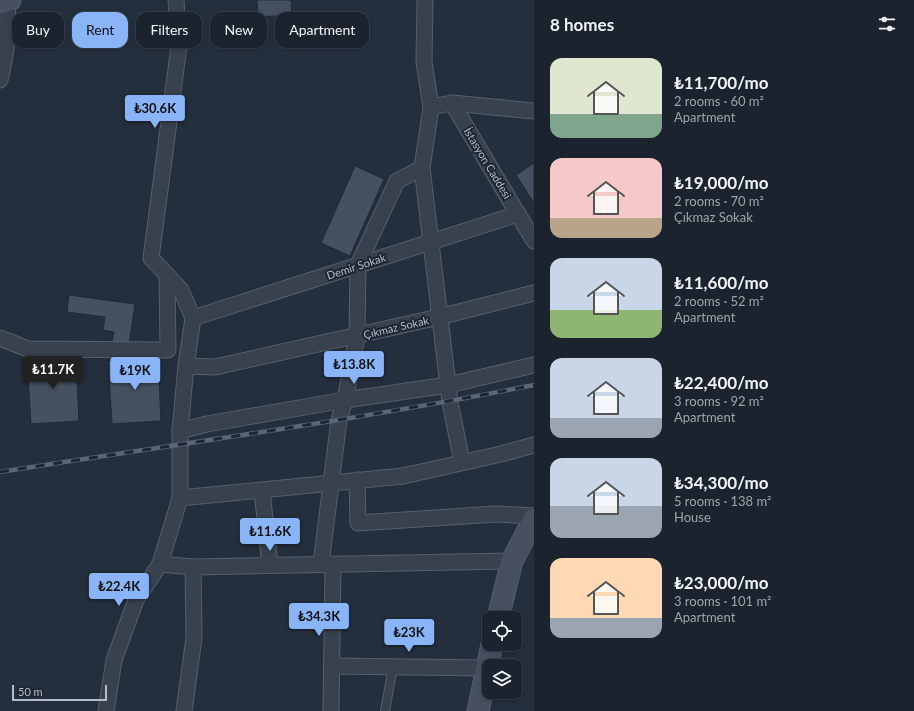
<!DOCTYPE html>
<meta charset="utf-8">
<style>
:root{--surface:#1b232e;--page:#242b36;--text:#f1f3f6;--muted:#a0a4aa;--line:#39404a;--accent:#8ab4f8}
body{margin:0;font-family:Lato,sans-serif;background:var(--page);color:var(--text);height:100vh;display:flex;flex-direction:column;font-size:15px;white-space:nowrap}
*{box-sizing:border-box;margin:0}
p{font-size:13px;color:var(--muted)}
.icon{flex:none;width:22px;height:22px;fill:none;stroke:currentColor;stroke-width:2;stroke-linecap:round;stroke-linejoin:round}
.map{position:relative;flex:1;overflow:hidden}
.drawer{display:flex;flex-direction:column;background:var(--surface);width:380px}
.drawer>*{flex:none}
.guide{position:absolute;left:12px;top:12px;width:380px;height:36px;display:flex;gap:8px}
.tools{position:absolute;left:482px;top:611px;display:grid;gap:8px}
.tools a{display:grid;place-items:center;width:40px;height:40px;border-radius:8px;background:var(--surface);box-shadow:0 2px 6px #0003,0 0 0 1px var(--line);font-size:20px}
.scale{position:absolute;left:12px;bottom:10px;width:95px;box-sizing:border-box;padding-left:4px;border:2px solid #b4bcc9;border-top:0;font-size:11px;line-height:14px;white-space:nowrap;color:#b4bcc9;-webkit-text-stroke:3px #1d2633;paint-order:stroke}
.price{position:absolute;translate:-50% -34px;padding:0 9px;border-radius:4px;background:var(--accent);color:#111;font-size:13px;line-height:26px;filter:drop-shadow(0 1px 2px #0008)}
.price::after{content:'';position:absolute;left:50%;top:24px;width:12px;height:9px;margin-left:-6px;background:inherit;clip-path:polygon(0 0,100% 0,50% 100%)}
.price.active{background:#222;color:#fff}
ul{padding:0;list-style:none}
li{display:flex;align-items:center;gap:12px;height:100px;padding:0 16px}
li span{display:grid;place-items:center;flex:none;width:112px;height:80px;border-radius:12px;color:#555}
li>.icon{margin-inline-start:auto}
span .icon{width:48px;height:48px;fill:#fffc;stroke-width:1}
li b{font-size:17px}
h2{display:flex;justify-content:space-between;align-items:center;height:48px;padding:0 16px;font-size:17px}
.pill{padding:0 14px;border-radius:12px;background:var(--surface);box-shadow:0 2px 6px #0003,0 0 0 1px var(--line);font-size:14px;line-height:36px}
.pill.active{background:var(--accent);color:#111}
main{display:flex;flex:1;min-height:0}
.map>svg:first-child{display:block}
</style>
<main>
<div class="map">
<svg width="534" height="711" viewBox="0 0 534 711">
<rect width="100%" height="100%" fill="#242f3e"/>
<!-- building -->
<g fill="#455162" stroke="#1f2835">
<path d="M257 0H291L292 15 258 17Z"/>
<path d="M534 163V203L516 175Z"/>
<path d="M355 166 384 179 350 256 321 243Z"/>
<path d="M69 295 135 304 129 345 112 342 114 332 103 330 105 317 67 312Z"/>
<path d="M76 357 79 421 31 424 27 360Z"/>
<path d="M158 359 161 421 112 424 108 361Z"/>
</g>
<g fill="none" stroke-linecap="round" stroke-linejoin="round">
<defs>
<path id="lane" d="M385 711 393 667"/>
<g id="street">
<path d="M425 0 424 62 431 107 422 168 450 402 462 462"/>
<path d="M0 80C7 50 9 31 7 0"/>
<path d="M452 103 534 111"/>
<path d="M431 107 452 103 534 241"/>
<path d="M193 318 518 214"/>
<path d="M0 338 28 349 168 350 167 275"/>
<path d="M186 366 215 367 439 317 534 293"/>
<path d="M180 431 207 424 345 400 448 385 534 365"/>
<path d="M357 480 358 523 496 514 534 516"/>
<path d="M262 491 270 565"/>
<path d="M180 498 403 476 501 454 534 445"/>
<path d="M160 564 180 498V431L186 366 193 318 181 290 151 258 179 46 176 0"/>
<path d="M321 564 339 420 345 400 357 336 358 265 397 181 422 168"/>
<path d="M332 666 486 668"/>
<path d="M106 711 114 660 136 600 160 564 193 567"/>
<path d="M184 711 194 638 193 567 512 561"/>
<path d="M331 711 333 564"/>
</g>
<g id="secondary">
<path d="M0 3 10 0"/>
<path d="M498 618 512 561 534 519"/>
<path d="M478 711 492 644"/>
</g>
</defs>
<!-- lane casing -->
<use href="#lane" stroke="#565f6c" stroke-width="10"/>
<!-- street casing -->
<use href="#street" stroke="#565f6c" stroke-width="17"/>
<!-- secondary casing -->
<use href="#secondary" stroke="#565f6c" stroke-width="23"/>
<!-- lane -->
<use href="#lane" stroke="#38414e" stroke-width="8"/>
<!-- street -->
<use href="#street" stroke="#38414e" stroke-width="15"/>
<!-- secondary -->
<use href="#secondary" stroke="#465061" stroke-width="21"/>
<defs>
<path id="rail" d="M0 472C178 444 357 420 534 385"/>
</defs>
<!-- rail casing -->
<use href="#rail" stroke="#5a6575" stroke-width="4.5"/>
<!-- rail -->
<use href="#rail" stroke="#1d2633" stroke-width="3" stroke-dasharray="9" stroke-linecap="butt"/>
</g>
<g text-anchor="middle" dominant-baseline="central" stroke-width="4" stroke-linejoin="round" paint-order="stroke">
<!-- street labels -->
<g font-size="11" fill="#b4bcc9" stroke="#1d2633">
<text transform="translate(488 163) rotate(59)">İstasyon Caddesi</text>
<text transform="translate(356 266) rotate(-18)">Demir Sokak</text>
<text transform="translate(396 327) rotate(-13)">Çıkmaz Sokak</text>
</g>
</g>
</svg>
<div class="tools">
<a><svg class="icon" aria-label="locate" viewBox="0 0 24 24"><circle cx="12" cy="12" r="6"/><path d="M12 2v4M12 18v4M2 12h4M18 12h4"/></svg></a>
<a><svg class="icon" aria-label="layers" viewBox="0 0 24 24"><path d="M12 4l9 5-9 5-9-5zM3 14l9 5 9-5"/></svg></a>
</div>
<div class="scale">50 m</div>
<b class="price" style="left:155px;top:129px">₺30.6K</b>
<b class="price" style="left:354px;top:385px">₺13.8K</b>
<b class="price active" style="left:53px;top:390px">₺11.7K</b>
<b class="price" style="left:135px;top:391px">₺19K</b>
<b class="price" style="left:270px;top:552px">₺11.6K</b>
<b class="price" style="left:119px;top:607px">₺22.4K</b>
<b class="price" style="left:319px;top:637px">₺34.3K</b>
<b class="price" style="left:409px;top:653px">₺23K</b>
<div class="guide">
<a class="pill">Buy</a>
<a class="pill active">Rent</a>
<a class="pill">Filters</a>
<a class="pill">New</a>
<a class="pill">Apartment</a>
</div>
</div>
<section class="drawer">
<h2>8 homes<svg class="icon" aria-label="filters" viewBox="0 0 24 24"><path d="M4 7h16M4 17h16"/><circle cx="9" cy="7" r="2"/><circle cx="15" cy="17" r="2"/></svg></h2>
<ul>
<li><span style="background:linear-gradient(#dfe7d0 70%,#7fa58c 0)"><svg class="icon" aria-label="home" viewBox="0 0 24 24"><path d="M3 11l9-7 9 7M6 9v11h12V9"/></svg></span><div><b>₺11,700/mo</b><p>2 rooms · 60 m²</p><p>Apartment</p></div></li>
<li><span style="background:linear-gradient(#f6c9c9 75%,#b9a48a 0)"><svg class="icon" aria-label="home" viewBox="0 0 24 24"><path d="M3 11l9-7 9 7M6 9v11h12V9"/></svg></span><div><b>₺19,000/mo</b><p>2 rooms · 70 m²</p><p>Çıkmaz Sokak</p></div></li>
<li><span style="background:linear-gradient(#c9d6e8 65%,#8fb573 0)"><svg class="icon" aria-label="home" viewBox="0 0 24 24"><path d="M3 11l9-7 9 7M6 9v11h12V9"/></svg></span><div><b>₺11,600/mo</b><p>2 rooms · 52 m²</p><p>Apartment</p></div></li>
<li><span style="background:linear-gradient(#c9d6e8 75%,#9aa5b1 0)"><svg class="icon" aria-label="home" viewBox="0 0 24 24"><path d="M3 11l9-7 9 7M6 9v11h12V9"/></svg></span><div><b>₺22,400/mo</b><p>3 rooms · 92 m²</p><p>Apartment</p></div></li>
<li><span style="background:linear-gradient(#c9d6e8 60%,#9aa5b1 0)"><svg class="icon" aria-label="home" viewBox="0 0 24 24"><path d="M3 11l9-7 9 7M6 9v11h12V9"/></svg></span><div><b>₺34,300/mo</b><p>5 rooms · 138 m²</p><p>House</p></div></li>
<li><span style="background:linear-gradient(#ffd9b3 75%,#9aa5b1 0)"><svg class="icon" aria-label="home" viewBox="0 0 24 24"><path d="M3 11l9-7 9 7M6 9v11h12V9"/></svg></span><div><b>₺23,000/mo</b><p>3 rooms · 101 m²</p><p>Apartment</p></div></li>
</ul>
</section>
</main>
